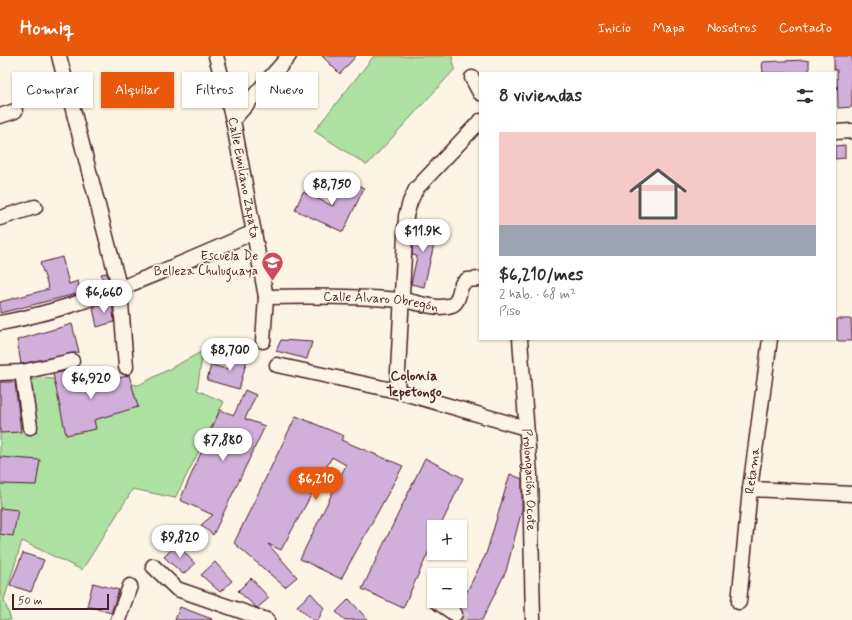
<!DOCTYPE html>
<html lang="es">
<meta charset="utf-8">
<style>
:root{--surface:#fff;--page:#f7f7f7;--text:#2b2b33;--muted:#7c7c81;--accent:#ea580c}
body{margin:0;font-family:Mynerve,sans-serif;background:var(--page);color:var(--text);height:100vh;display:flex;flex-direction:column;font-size:15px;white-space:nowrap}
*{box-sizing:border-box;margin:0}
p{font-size:13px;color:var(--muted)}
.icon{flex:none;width:22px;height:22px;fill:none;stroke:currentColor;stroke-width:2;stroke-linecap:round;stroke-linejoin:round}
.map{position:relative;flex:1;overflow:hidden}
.sheet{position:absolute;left:479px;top:16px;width:357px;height:268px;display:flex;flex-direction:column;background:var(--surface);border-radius:0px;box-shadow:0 1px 3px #0004}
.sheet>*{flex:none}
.hud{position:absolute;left:12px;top:16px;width:380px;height:36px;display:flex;gap:8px}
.tools{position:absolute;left:427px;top:464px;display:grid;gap:8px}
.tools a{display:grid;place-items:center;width:40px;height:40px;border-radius:0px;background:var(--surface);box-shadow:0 1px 3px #0004;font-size:20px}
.scale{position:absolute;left:12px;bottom:10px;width:97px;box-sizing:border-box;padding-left:4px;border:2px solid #4a1f2b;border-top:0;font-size:11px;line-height:14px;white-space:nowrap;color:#4a1f2b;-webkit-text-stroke:3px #fcf5e5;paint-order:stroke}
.price{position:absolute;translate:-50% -34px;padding:0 9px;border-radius:14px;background:#fff;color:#222;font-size:13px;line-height:26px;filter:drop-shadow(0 1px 2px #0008)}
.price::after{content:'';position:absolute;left:50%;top:24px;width:12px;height:9px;margin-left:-6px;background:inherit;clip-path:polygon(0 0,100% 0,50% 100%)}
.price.active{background:var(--accent);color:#fff}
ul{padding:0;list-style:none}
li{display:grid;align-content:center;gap:8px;height:212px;padding:0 20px}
li span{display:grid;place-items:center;height:124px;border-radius:0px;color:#555}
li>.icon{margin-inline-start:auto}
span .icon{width:72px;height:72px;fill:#fffc;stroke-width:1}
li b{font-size:17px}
h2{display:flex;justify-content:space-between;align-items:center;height:48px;padding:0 20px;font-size:17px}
.pill{padding:0 14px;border-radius:0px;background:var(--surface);box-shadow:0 1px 3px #0004;font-size:14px;line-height:36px}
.pill.active{background:var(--accent);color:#fff}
header{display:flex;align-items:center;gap:24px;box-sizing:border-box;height:56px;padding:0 20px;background:var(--accent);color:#fff}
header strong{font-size:19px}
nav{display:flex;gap:22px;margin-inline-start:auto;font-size:14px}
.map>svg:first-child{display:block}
</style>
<header>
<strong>Homiq</strong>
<nav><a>Inicio</a><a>Mapa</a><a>Nosotros</a><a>Contacto</a></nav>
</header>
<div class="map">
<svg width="852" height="564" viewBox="0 0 852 564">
<rect width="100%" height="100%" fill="#fcf5e5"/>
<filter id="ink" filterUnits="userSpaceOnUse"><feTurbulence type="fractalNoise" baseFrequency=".025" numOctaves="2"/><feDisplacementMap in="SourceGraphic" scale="8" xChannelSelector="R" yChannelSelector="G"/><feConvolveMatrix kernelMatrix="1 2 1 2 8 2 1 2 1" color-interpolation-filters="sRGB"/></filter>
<g filter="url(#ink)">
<!-- green -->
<g fill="#ade1a2" stroke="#7c8066">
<path d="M374 0H452L455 13 367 109 314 75Z"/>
<path d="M203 295 197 334 224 346 175 442 133 433 82 514 22 485 4 544 11 564H0V331L40 322 139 329Z"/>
</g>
<!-- building -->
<g fill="#d0afda" stroke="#4a1f2b">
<path d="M322 0H356L340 18Z"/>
<path d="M834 0H852V51L838 52 837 14H834Z"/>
<path d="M804 4 809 5V17H763L762 6Z"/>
<path d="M845 89V102L835 103V90Z"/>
<path d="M345 123 364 132 343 176 295 154 303 136 333 150Z"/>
<path d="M414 169 441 176 437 185 435 184 424 231 411 228 417 200 412 199Z"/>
<path d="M62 201 69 228 78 225 80 237 0 257V246L49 233 40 207Z"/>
<path d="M107 217 109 227 104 229 101 218Z"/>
<path d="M112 244 114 266 97 271 93 252Z"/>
<path d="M837 263H851L852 285H837Z"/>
<path d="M72 268 79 296 21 308 17 284Z"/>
<path d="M281 284 312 286 307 303 276 295Z"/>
<path d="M232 296 248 300 239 333 207 324 211 309 227 313Z"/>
<path d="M79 310 85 332 129 319 138 351 94 364 96 373 66 379 53 318 74 313Z"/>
<path d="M0 326H15L21 376 0 377Z"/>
<path d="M245 334 256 339 245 363 265 370 213 479 201 469 213 459 180 444 220 354 234 359Z"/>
<path d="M296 360 344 380 341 384 403 410 341 523 300 503 346 409 332 401 281 494 268 488 297 521 285 531 234 487Z"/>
<path d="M0 401 40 404 36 429 0 428Z"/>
<path d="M425 402 463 422 440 471H434V484L403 552 362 533Z"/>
<path d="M510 418 522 423V454L506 515 482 564H461L463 558 459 551 486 498Z"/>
<path d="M0 452 18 454 13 480 0 478Z"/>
<path d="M177 488 195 508 183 518 164 501Z"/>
<path d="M23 497 44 504 31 536 10 529Z"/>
<path d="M215 506 232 525 220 536 201 519Z"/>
<path d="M251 522 269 542 257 552 238 535Z"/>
<path d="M93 527 119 534 111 557 87 550Z"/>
<path d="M311 537 324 552 318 564H312L297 550Z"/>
<path d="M349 543 368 564H345L336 556Z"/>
<path d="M180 551 212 563V564H175Z"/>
</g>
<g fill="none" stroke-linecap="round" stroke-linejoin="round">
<!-- street-tunnel -->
<path stroke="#d8cac0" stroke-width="14" stroke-dasharray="14 7" stroke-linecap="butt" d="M455 558 466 564"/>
<defs>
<g id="street">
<path d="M59 0 120 234 126 311"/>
<path id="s1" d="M216 0 233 64 266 241 263 285"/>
<path d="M472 22 480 37"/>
<path d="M0 60 15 55"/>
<path d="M233 64 289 0"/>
<path d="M835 76 852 75"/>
<path d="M0 162 35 151"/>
<path id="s2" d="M266 241C311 240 356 240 400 244 416 245 436 255 452 249 459 246 459 235 462 228L467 224 480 223"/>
<path d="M0 267C90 250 170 212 254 176"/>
<path id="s3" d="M520 283 530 419 533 564"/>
<path d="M277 309 397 335 526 372"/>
<path d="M22 316 30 371"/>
<path d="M0 317 22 316 72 305"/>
<path d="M397 335 406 160 410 146 416 133 480 65"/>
<path d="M750 433 852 438"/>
<path d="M153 510 177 533 267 564"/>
<path d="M436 545 455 558"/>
<path id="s4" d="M739 546 750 433 770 283"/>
<path d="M118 564 130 530"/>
</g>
</defs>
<!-- street casing -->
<use href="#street" stroke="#4a1f2b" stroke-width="17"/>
<!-- street -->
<use href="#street" stroke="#fcf5e5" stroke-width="14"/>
</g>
</g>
<!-- icons -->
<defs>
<symbol id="university-pin" viewBox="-11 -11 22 30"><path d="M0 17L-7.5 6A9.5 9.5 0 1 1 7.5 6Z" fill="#d1495b" stroke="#fcf5e5"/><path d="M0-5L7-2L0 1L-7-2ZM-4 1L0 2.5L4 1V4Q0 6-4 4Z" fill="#fff"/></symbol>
</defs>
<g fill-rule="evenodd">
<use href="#university-pin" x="260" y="194" width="25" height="34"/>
</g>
<g text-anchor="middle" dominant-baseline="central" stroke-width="3.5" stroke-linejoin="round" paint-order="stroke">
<!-- street labels -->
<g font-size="13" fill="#4a1f2b" stroke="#fcf5e5">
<text stroke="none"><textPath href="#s1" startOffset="125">Calle Emiliano Zapata</textPath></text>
<text stroke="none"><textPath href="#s2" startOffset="115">Calle Álvaro Obregón</textPath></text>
<text stroke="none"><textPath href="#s4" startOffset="132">Retama</textPath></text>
<text stroke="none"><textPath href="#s3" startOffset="141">Prolongación Ocote</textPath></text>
</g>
<!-- poi labels -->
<g font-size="13" fill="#4a1f2b" stroke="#fcf5e5" text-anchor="end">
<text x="258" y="200">Escuela De<tspan x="258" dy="15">Belleza Chuluguaya</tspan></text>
</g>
<!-- neighbourhood labels -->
<g font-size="14" font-weight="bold" fill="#4a1f2b" stroke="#fcf5e5">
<text x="414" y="320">Colonia<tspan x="414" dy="16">Tepetongo</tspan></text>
</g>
</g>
</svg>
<div class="tools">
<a>+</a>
<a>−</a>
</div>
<div class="scale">50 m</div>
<b class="price" style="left:332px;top:150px">$8,750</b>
<b class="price" style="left:423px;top:197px">$11.9K</b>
<b class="price" style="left:104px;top:258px">$6,660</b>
<b class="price" style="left:230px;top:316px">$8,700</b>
<b class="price" style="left:91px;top:344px">$6,920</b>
<b class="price" style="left:223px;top:406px">$7,880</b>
<b class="price active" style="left:316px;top:445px">$6,210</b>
<b class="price" style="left:180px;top:503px">$9,820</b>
<div class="hud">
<a class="pill">Comprar</a>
<a class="pill active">Alquilar</a>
<a class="pill">Filtros</a>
<a class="pill">Nuevo</a>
</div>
<section class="sheet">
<h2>8 viviendas<svg class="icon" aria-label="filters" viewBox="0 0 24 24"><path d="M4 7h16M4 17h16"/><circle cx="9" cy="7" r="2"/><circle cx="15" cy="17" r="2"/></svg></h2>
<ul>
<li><span style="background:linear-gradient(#f6c9c9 75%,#9aa5b1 0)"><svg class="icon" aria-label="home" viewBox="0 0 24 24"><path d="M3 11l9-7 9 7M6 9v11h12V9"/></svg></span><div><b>$6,210/mes</b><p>2 hab. · 68 m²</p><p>Piso</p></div></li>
</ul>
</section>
</div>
